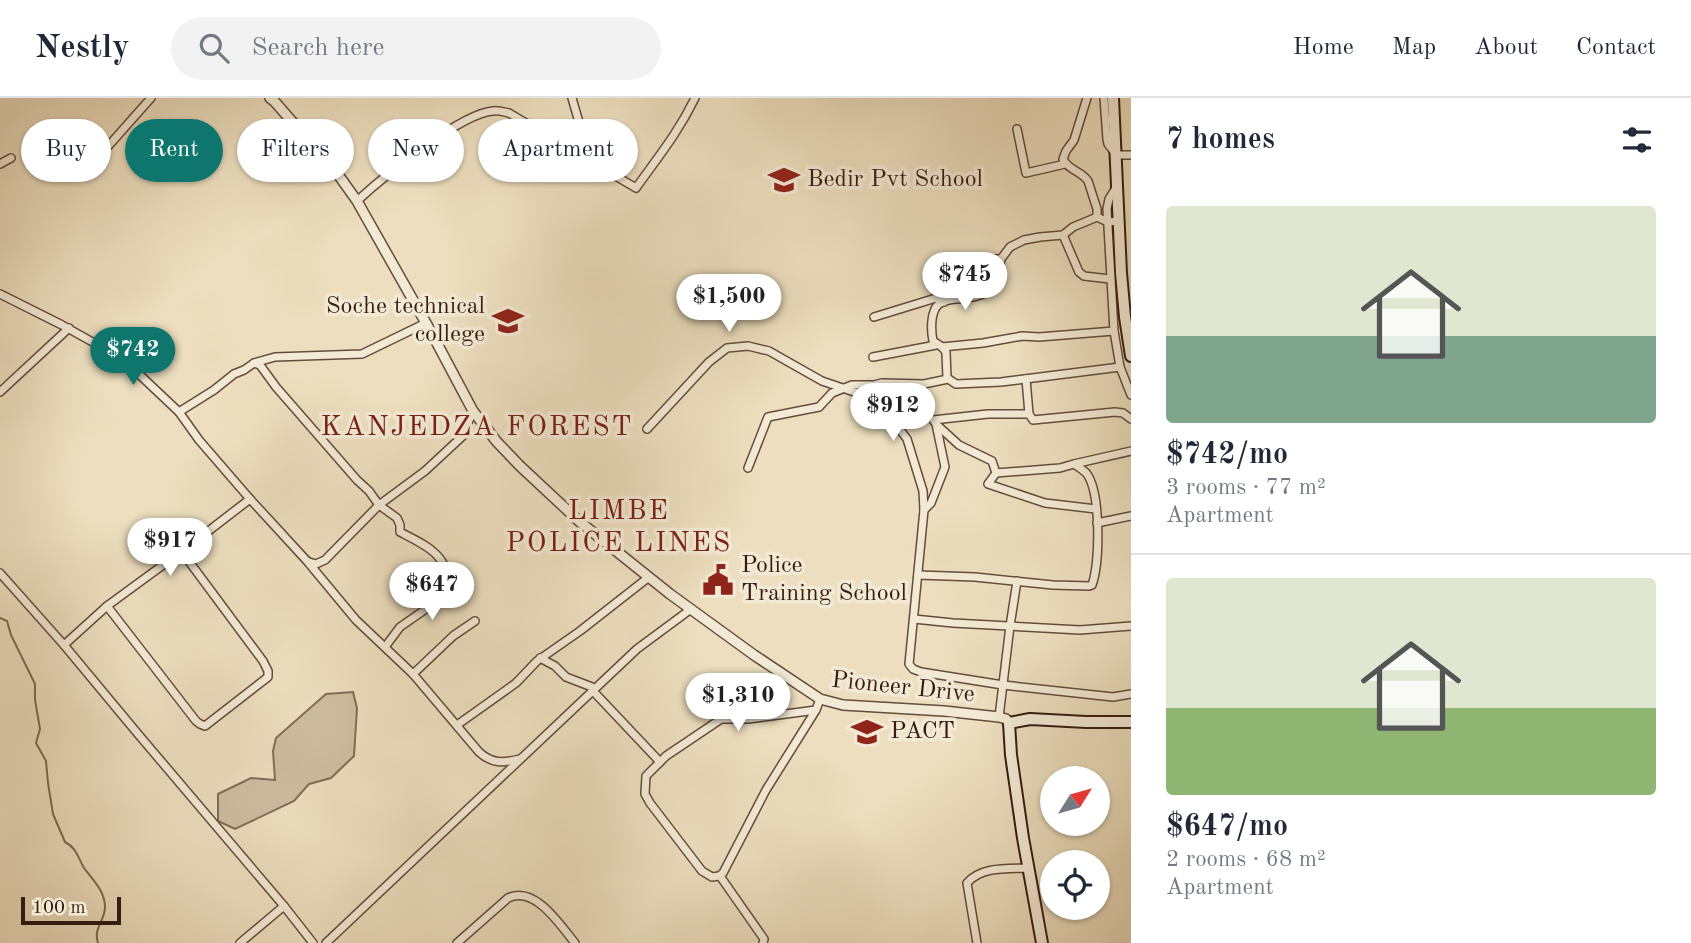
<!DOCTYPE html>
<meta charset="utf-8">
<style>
:root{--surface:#fff;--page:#f2f2f3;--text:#1f2937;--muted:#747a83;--line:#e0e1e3;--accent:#0f766e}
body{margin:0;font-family:"Old Standard TT",serif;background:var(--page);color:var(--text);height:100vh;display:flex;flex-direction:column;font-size:26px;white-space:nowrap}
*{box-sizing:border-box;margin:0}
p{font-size:23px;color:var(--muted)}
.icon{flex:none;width:38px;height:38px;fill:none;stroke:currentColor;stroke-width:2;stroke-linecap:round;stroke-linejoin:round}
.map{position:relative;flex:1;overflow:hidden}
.panel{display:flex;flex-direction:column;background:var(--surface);width:560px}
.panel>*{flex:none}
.banner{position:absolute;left:21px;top:21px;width:665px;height:63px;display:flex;gap:14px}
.needle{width:46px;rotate:53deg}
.tools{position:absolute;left:1040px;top:668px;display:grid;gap:14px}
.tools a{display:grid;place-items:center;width:70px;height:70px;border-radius:50%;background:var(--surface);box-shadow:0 2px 5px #0004;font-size:35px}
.scale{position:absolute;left:21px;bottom:18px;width:100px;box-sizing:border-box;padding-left:7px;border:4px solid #361d11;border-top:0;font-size:19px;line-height:24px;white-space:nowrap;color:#361d11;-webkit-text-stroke:5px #f3ead5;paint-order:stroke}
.price{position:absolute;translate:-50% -60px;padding:0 16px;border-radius:24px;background:#fff;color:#222;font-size:23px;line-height:46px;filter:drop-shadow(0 2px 4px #0008)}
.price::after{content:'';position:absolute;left:50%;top:42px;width:21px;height:16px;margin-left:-10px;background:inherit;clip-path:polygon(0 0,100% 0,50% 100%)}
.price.current{background:var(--accent);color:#fff}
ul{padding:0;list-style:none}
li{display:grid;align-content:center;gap:14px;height:371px;padding:0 35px}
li+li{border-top:2px solid var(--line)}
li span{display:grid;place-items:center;height:217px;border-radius:7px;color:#555}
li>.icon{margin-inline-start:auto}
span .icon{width:126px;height:126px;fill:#fffc;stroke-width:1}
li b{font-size:30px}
h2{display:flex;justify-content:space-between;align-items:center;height:84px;padding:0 35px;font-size:30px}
.chip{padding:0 24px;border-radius:32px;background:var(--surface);box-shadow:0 2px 5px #0004;font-size:24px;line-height:63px}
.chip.current{background:var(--accent);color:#fff}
header{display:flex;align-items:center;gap:42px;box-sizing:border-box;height:98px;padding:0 35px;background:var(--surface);border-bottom:2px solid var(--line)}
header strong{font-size:33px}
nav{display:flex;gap:38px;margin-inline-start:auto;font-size:24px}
.search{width:490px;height:63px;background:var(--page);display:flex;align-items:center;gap:18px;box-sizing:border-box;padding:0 24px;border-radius:38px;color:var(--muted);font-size:26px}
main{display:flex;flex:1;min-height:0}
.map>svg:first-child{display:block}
</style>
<header>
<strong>Nestly</strong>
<div class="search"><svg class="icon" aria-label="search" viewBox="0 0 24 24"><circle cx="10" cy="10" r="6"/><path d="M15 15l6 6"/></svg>Search here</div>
<nav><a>Home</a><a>Map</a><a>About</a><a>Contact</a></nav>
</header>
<main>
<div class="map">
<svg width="1131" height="845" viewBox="0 0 1131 845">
<rect width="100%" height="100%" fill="#ecdebe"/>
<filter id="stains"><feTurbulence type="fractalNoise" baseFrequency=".00286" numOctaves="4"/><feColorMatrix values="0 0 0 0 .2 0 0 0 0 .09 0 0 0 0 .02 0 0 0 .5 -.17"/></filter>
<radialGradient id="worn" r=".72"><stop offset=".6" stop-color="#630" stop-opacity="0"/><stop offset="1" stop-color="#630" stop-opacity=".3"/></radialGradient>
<!-- green -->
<path fill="#cdbda1" stroke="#826d59" stroke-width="2" d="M353 594 357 610 354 658 331 680 309 686 294 703 235 731 218 723V696L251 680 275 682 273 653 276 640 326 596Z"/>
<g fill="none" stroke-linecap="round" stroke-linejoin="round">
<!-- stream -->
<path stroke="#7e6955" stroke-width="2" d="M0 520 7 523 11 537 35 586V602L40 631 36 645 46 663 48 685 53 716 65 744C77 750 78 760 84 770 93 782 105 793 105 809 105 823 93 830 98 845"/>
<defs>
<g id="minor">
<path d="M572 0 590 62"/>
<path d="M1087 0 1074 42 1066 53 1063 61C1068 72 1081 73 1088 83L1097 111V119"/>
<path d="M1104 0 1107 41 1108 46 1115 55"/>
<path d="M1017 31 1026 75 1065 66"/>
<path d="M103 54 151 0"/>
<path d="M1115 57H1131"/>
<path d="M0 66 11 60"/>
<path d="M1117 88 1109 101 1107 111 1114 233 1120 269 1131 297"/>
<path d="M357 103C382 80 461 15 493 13 498 12 504 14 509 15L636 90C658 59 678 35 695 0"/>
<path d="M1063 137 1079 174 1084 178 1110 181"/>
<path d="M953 161H1001"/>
<path d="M0 196 62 227 123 261 179 314 199 342 250 401"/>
<path d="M874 219 936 200 944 204"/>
<path d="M1114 233 1039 239 1022 238 983 245 942 249 933 243C931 233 930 213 939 206 948 199 963 202 973 199 980 198 987 194 994 191L1001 161 1010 149 1024 142 1040 139 1063 137 1073 129 1097 119 1108 124 1119 123"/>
<path d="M942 249 946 254 947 280 956 286 1001 284 1120 269"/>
<path d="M873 259 936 247"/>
<path d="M254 265 275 259 362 256 426 225"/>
<path d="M1026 281 1029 316 1033 322 1115 314 1123 315 1131 321"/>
<path d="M0 294 69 230"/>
<path d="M179 314 214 292 234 276 244 272 254 265 260 267 276 289 357 382 369 393 379 407 397 420 400 427V434C427 448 448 456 450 491L436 504 400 529 385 549"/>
<path d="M1029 316H988L933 322 936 326 945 369 931 405 924 412 909 566 913 571 921 574 1003 587 1113 599 1131 596"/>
<path d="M937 327 959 347 992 363 996 375"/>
<path d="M647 331 709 264 727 250 748 248 769 253 822 283 866 298 889 317 907 341 923 393 924 412"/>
<path d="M1074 366 1131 353"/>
<path d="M748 370 768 319 819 309 832 295 852 287H874L882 285 924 286 948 281"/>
<path d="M996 375 988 386 1045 405 1096 411"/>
<path d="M1097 425 1131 418"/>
<path d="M309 464 316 466 325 462 379 407 425 373 467 334V327L473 313"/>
<path d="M0 475 64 547"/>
<path d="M918 477 975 479 1053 487 1089 488 1092 487C1100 465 1101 396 1087 376 1084 372 1078 369 1074 366L1060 370 996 375"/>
<path d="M107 508 196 623 200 626 205 628 268 579V573L263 563 182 454"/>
<path d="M914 521 953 525 1080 532 1131 528"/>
<path d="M540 560 555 568 566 579 592 589 593 593 660 664"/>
<path d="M413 576 453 538 475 523"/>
<path d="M816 612 748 621H721L666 658 646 678 645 696 650 705 702 773 712 779 719 778 723 775 766 692 816 612 820 601"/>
<path d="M999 619 1010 528 1017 483"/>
<path d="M457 627 516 585 537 563 580 533 649 479"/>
<path d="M720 778 764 841 763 845"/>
<path d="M240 845 284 808"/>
<path d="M313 845 284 808 138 636 64 547 107 508 189 448 250 401 307 463 356 522 413 576 479 654C492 666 503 665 520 661"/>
<path d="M326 845 637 551 691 511"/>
<path d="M457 845 508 800C535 787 560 827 575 845"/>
<path d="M977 845 967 785C982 768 1008 771 1028 770"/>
</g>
<path id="tertiary" d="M270 0 275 4 337 75 357 103 431 234 473 313 497 344 520 368 580 424 670 496 754 557 820 601 843 607 944 613 999 619 1006 621 1009 625"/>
<g id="secondary">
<path d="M1113 0 1121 175 1125 219 1131 258"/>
<path d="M1042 845 1023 740 1011 657 1009 625 1030 621 1086 624H1131"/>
</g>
</defs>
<!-- minor casing -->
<use href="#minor" stroke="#644d3c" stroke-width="10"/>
<!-- tertiary casing -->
<use href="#tertiary" stroke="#644d3c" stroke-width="12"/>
<!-- secondary casing -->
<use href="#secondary" stroke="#361d11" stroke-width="14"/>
<!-- minor -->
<use href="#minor" stroke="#f3ead5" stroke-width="7"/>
<!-- tertiary -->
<use href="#tertiary" stroke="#f3ead5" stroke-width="9"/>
<!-- secondary -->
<use href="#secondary" stroke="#f3ead5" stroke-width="10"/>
</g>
<!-- icons -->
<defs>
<symbol id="school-bare" viewBox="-9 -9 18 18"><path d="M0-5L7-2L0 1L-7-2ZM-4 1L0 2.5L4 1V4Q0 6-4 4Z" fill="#8f2418" stroke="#f3ead5" stroke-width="2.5" paint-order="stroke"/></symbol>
<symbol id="university-bare" viewBox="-9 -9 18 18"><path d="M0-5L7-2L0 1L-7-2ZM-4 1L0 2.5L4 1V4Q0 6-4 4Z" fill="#8f2418" stroke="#f3ead5" stroke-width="2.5" paint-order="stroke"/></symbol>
<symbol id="civic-bare" viewBox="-9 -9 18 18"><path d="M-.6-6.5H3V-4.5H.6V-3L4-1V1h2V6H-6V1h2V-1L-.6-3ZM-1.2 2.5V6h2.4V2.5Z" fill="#8f2418" stroke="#f3ead5" stroke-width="2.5" paint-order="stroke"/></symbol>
</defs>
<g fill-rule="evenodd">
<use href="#school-bare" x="762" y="60" width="44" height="44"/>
<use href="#university-bare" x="486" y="201" width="44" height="44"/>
<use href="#civic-bare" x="696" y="460" width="44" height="44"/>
<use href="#school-bare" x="845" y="612" width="44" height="44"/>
</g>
<g text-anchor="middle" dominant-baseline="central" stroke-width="7" stroke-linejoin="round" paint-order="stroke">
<!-- poi labels -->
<g font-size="24" fill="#361d11" stroke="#f3ead5" text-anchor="start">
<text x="807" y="82">Bedir Pvt School</text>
<text x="485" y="209" text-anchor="end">Soche technical<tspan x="485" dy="28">college</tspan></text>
<text x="741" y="468">Police<tspan x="741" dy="28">Training School</tspan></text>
<text x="890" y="634">PACT</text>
</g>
<!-- street labels -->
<g font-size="24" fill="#361d11" stroke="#f3ead5">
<text transform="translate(903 590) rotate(6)">Pioneer Drive</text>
</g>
<!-- quarter labels -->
<g font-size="28" letter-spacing="2" fill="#7a1f14" stroke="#f3ead5">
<text x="477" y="330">KANJEDZA FOREST</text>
<text x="619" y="414">LIMBE<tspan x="619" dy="32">POLICE LINES</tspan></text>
</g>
</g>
<rect width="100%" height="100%" filter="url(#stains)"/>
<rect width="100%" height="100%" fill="url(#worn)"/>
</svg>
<div class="tools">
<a><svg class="needle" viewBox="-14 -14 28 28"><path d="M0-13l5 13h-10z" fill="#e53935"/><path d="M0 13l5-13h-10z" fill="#747a83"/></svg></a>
<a><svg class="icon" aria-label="locate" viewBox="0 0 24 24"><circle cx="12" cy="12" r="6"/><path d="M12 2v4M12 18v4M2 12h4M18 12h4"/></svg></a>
</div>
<div class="scale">100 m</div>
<b class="price" style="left:965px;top:214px">$745</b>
<b class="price" style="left:729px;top:236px">$1,500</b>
<b class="price current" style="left:133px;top:289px">$742</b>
<b class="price" style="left:893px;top:345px">$912</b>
<b class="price" style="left:170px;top:480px">$917</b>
<b class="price" style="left:432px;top:524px">$647</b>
<b class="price" style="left:738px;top:635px">$1,310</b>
<div class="banner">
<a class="chip">Buy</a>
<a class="chip current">Rent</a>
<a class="chip">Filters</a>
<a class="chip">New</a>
<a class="chip">Apartment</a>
</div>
</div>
<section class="panel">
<h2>7 homes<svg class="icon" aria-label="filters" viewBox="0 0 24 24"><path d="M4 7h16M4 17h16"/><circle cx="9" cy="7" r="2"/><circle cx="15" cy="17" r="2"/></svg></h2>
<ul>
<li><span style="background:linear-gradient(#dfe7d0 60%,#7fa58c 0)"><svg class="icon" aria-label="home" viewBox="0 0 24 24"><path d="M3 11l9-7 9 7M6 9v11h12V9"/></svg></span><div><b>$742/mo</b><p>3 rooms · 77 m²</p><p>Apartment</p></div></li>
<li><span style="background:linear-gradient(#dfe7d0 60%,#8fb573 0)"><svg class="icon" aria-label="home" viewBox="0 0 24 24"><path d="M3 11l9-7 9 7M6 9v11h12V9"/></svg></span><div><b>$647/mo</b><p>2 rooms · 68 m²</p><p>Apartment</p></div></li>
</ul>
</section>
</main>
